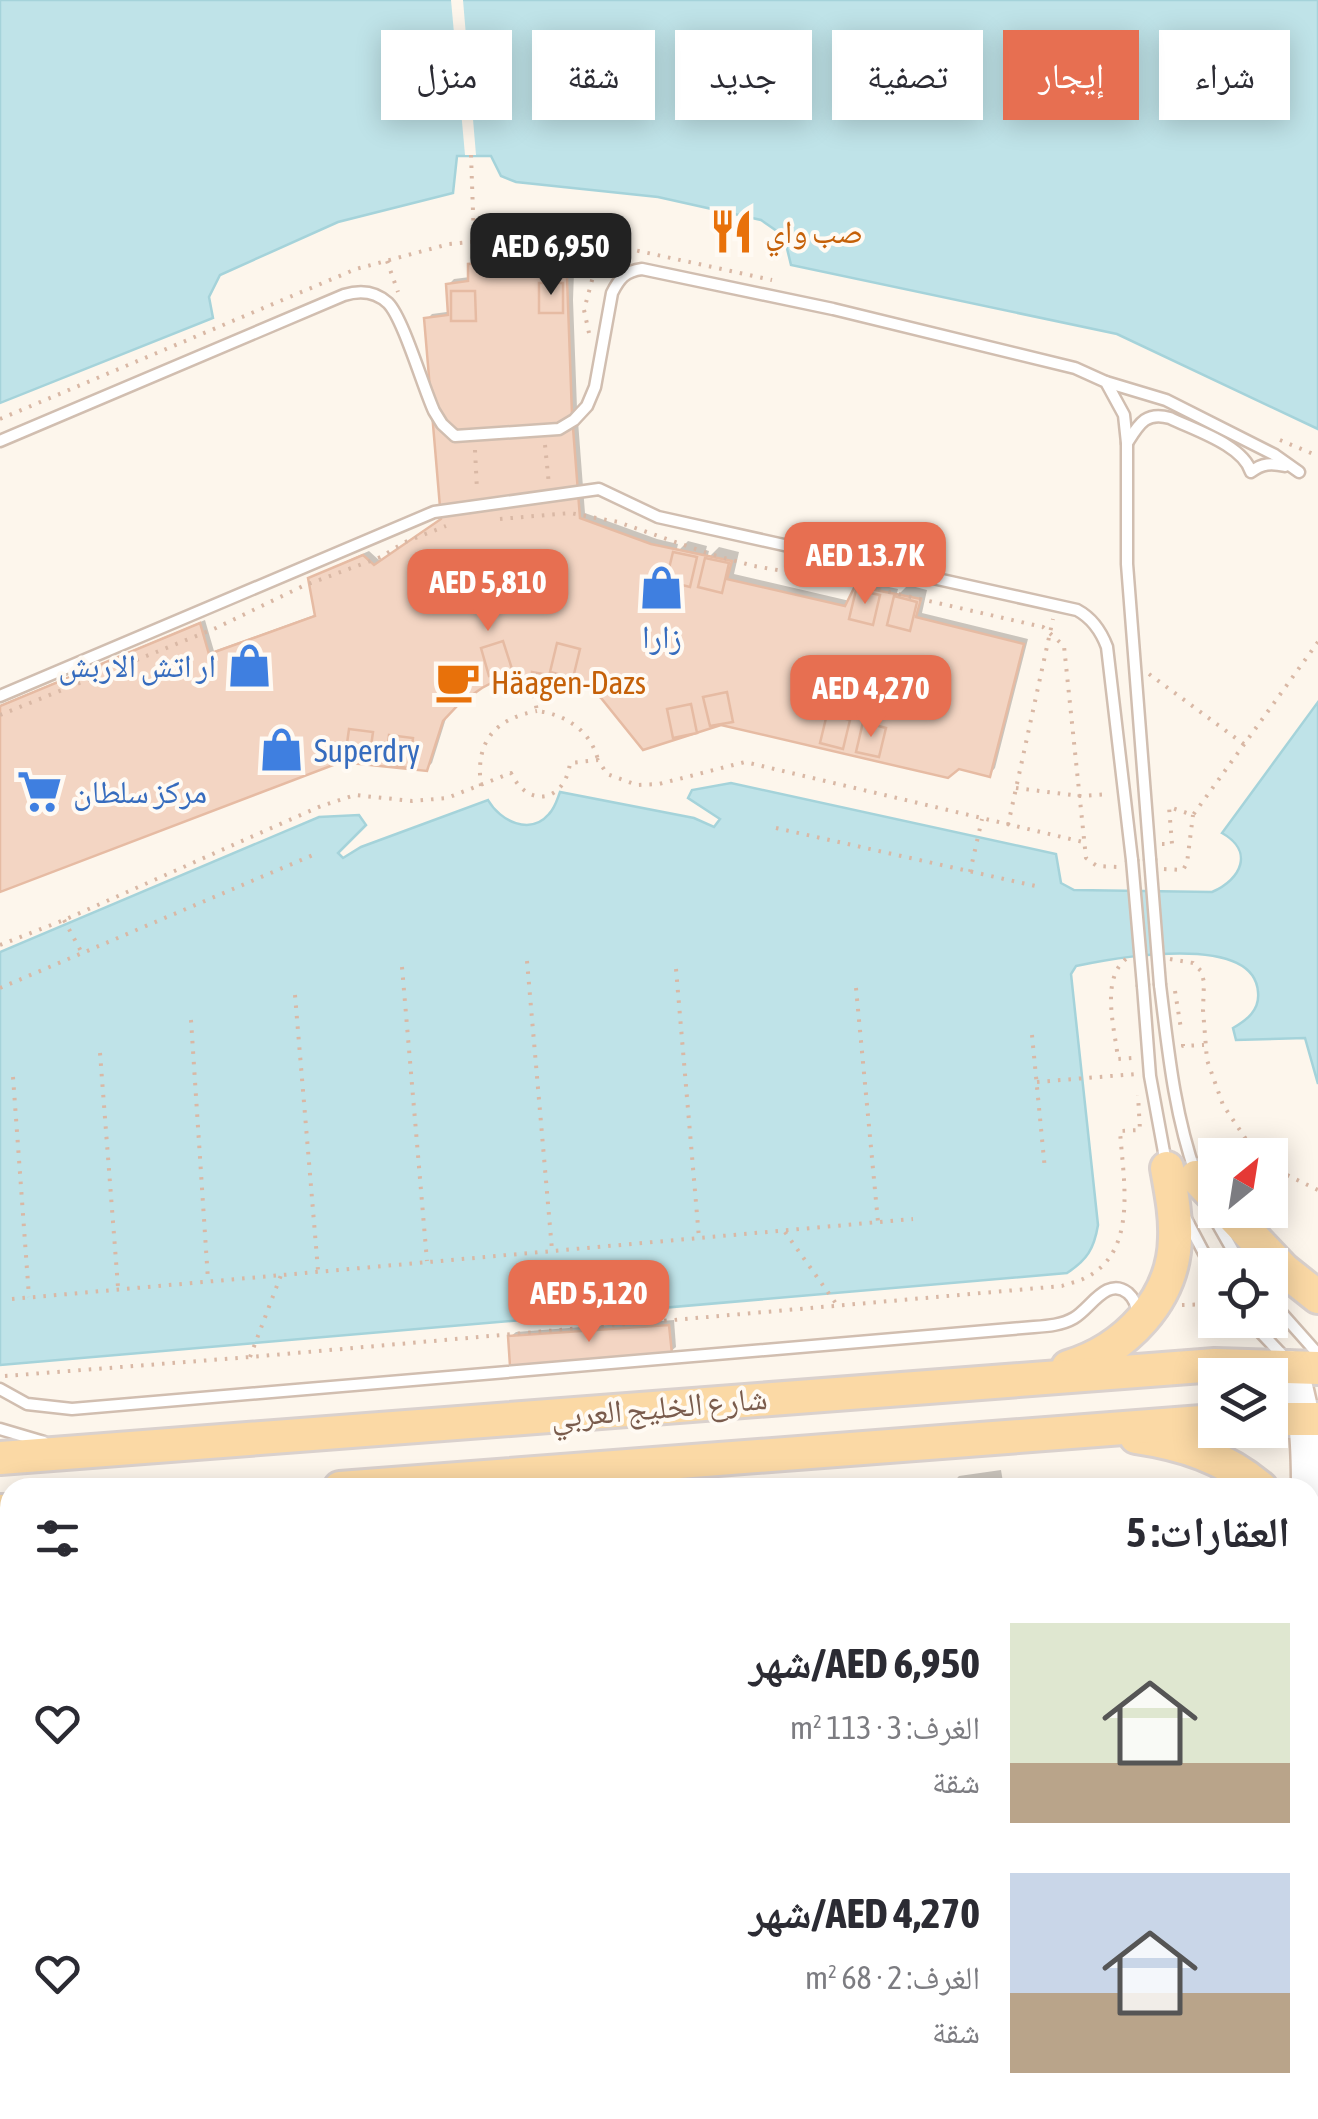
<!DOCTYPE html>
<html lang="ar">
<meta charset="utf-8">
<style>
:root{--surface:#fff;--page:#f7f7f7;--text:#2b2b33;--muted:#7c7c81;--accent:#e76f51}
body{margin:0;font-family:"Asap Condensed","Noto Naskh Arabic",sans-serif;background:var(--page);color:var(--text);direction:rtl;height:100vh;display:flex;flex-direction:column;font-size:38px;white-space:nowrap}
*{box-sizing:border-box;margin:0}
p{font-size:32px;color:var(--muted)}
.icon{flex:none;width:55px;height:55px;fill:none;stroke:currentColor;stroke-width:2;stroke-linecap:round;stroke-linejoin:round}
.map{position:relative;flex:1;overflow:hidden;direction:ltr}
.side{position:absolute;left:0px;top:1478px;width:1320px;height:642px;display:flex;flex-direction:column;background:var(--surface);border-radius:30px 30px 0 0;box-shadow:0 5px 25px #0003;direction:rtl}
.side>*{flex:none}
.hud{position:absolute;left:30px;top:30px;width:1260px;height:90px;direction:rtl;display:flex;gap:20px}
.needle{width:65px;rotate:30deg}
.controls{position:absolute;left:1198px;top:1138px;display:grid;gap:20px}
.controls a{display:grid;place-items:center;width:90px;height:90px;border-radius:0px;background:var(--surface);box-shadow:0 5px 25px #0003;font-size:50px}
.price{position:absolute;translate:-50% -85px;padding:0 22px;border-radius:20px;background:var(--accent);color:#fff;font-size:32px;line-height:65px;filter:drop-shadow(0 2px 5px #0008)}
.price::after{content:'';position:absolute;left:50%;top:60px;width:30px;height:22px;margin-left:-15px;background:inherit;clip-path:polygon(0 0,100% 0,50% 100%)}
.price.current{background:#222;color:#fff}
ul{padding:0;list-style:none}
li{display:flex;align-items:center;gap:30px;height:250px;padding:0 30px}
li span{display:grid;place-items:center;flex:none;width:280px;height:200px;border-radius:0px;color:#555}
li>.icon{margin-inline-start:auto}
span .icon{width:120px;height:120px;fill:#fffc;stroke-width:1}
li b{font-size:42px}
h2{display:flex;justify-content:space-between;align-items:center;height:120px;padding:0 30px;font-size:42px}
.pill{padding:0 35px;border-radius:0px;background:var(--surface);box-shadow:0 5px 25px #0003;font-size:35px;line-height:90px}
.pill.current{background:var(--accent);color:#fff}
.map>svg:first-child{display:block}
</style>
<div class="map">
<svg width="1318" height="2119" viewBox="0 0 1318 2119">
<rect width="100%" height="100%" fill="#fdf6ec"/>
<!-- water -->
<g fill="#bfe3e8" stroke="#a5d3da" stroke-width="2.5">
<path d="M0 0H1318V429L1117 334 791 265 784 236 761 220 658 197 516 182 501 176 491 156H457L453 193 338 222 220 275 209 297 213 318 0 403Z"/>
<path d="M1318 702V1084L1305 1038 1236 1040 1233 1028C1247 1020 1260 1010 1258 992 1254 932 1114 958 1076 966L1071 974 1098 1225C1094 1249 1087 1260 1067 1273L0 1365V952L319 817 359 815 366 825 338 853 343 858 361 847 488 800C500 821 530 836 549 814 555 808 557 800 560 792L694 818 714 827 720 819 688 798 692 790 731 783 1056 854 1061 883 1074 890 1212 892C1242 879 1254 851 1222 833Z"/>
</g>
<!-- pier -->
<path fill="#fdf6ec" d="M451 0H463L476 155H465Z"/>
<!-- shadow -->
<g fill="#0003">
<path d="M535 255 534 272H574L573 300 577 408 585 513 657 539 678 544 676 553 688 541 707 546 706 550 709 551 707 559 719 547 739 552 734 574 850 601 857 586 861 583 859 591 870 579 890 584 889 587 898 589 896 597 908 585 927 590 922 613 1028 639 995 768 990 774 603 696 576 679 537 670V677L532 682 497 678 481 686 448 712 432 763 426 769 348 756 0 889V705L205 620 214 651 317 614 311 579 317 574 369 551 380 561 443 518 427 319 432 314 454 311 449 284 454 279 470 277V265L475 260Z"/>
<path d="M674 1320 676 1347 670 1352 510 1337 516 1332Z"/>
<path d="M1001 1470 1004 1488H948L959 1476Z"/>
<path d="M1141 1481V1488H1038L1041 1485Z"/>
</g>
<!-- building -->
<g fill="#f3d5c3" stroke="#e6bba3" stroke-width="2.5">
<path d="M531 260 530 276 567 277 572 415 580 518 651 544 732 561 727 579 845 606 855 586 921 599 916 617 1024 644 990 777 959 769 948 778 721 725 643 750 601 698 576 680 532 672V685L497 680 482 688 459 704 443 721 427 771 341 762 0 892V706L200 623 209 654 315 616 308 578 363 555 374 565 441 519 424 318 448 315 446 284 468 281V264Z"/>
<rect x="539" y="283" width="24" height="30"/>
<path d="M451 291H475L476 321H451Z"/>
<path d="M673 552 697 557 690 587 666 581Z"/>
<path d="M705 558 729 563 722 593 698 587Z"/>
<path d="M856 590 880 595 873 625 849 619Z"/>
<path d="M894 596 917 602 910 631 887 625Z"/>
<path d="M503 641 512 669 489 676 481 648Z"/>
<path d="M557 643 580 649 573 678 550 672Z"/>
<path d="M727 692 733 722 710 726 703 697Z"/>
<path d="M691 704 697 733 673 738 667 709Z"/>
<path d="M827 714 850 720 843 749 820 743Z"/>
<path d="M863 722 886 728 879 757 856 752Z"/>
<path d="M349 729 373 732 369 761 345 758Z"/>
<path d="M389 735 413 738 409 768 386 765Z"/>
<path d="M669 1325 672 1354 510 1366 508 1336Z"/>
<rect x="0" y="1579" width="10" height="95"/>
</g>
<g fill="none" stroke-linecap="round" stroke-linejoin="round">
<defs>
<g id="lane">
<path d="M1106 382 1166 400 1275 455 1299 472"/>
<path d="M0 441 344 295C360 290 375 291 388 303 403 318 423 387 434 411L442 424 455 436 559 429 574 420 587 406 595 387 612 293C619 279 625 271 642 269L833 309 1075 368 1106 382 1124 415 1127 443V564L1150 859"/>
<path d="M1127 443C1139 424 1146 411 1170 418 1194 430 1243 445 1251 472 1262 463 1272 463 1285 466"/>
<path d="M0 696 434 512 599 489 658 517 1077 610C1092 618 1101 631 1107 647L1132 860"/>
<path d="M1160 985C1168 1049 1174 1113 1196 1175"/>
<path d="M1143 986 1150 1076 1166 1163"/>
<path d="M1212 1214 1241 1265"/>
<path d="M1185 1217 1215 1274"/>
<path d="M1270 1300 1318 1354"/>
<path d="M1249 1320 1286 1359"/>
<path d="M0 1389 27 1404 72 1409 1034 1327C1048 1326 1062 1325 1074 1318 1090 1309 1107 1276 1128 1293 1135 1299 1137 1306 1138 1315"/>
<path d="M0 1429 44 1442"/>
<path d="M0 1558H10"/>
<path d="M0 1967 10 1974"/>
<path d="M337 2110 339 2119"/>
<path d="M434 2110 448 2113 456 2119"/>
<path d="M1151 2111 1264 2112"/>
<path d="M377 2119 380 2110"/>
<path d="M744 2119 745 2110"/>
<path d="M874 2119 875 2110"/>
</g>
<g id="secondary">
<path d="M1290 1366C1306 1406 1307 1446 1307 1488"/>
<path d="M1310 1923 1318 1919"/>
<path d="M1310 2087 1312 2119"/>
</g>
<g id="primary">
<path d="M1196 1177 1215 1197"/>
<path d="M1227 1210 1284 1270 1318 1297"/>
<path d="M1068 1367C1125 1350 1174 1300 1175 1238 1176 1214 1171 1191 1167 1168"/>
<path d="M1270 1419H1318"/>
<path d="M1136 1437C1183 1444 1224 1457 1261 1488"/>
<path d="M0 1458 1215 1365 1318 1368"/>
<path d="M340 1488 1215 1421"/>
<path d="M0 1511H10"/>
</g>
</defs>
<!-- lane casing -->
<use href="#lane" stroke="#d1beb0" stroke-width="15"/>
<!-- secondary casing -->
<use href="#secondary" stroke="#d6c0b0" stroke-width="35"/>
<!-- primary casing -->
<use href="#primary" stroke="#dad1cd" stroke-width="38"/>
<!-- path -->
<g stroke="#d9b8a5" stroke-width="4" stroke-dasharray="2.5 8" stroke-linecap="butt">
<path d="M471 155 474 240"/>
<path d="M387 261 398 292"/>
<path d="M589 333 584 310 602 243"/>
<path d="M0 419 356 269 449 244 511 238 602 243 772 280"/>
<path d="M1280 440 1318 456"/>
<path d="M545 445 549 485"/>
<path d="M475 450 477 490"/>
<path d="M500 519 570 513 618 522 710 554 754 566 841 581 1043 627 1064 646 1086 858 1097 866 1119 867"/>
<path d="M1149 674 1245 745"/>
<path d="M532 685 537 711C565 714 591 731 598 760"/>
<path d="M0 715 216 628 303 586 381 557 405 542 446 526"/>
<path d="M481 786C475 742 494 719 537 711"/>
<path d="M1016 788 1080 796 1109 794"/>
<path d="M1008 825 1053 619"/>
<path d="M776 828 1040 887"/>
<path d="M1162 844H1172L1169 807 1193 815 1318 642"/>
<path d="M1164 869 1183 870 1187 863 1193 815"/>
<path d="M970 872 982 819"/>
<path d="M64 920 82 953"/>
<path d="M0 945 64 920 321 806 355 795 412 801 447 798 511 773C528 809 565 802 570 763L598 760 607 774 637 785 659 784 745 762 1083 842"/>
<path d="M1126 959C1100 980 1115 1029 1118 1059L1133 1058"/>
<path d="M1170 959 1193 963 1201 971 1204 982 1203 1010 1207 1060 1223 1105 1254 1151 1259 1155"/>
<path d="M527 961 552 1250"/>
<path d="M402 967 427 1261"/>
<path d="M676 969 699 1238"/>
<path d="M0 988 313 855"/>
<path d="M856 988 878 1222"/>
<path d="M1175 991 1181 1029"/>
<path d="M295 995 318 1270"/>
<path d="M191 1020 208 1280"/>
<path d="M1032 1035 1045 1170"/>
<path d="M1183 1044V1046L1204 1045"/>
<path d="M100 1053 118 1287"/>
<path d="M13 1077 29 1297"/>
<path d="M1037 1082 1136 1074"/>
<path d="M1270 1163 1283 1173 1318 1190"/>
<path d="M785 1232 837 1305"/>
<path d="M12 1299 913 1219"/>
<path d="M1182 1305 1215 1304"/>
<path d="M250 1357 281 1275"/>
<path d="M5 1376 250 1357 1062 1286C1069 1283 1078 1282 1085 1278 1139 1252 1123 1179 1120 1131L1140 1130 1138 1095"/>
</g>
<!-- lane -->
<use href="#lane" stroke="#fff" stroke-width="10"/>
<!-- secondary -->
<use href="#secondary" stroke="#fff" stroke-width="30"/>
<!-- primary -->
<use href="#primary" stroke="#fbd9a5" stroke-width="32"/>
<defs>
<g id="lane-bridge">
<path d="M1150 859 1160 985"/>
<path d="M1132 860 1143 986"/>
</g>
</defs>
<!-- lane-bridge casing -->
<use href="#lane-bridge" stroke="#d1beb0" stroke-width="15" stroke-linecap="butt"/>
<!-- lane-bridge -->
<use href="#lane-bridge" stroke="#fff" stroke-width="10"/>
</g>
<!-- icons -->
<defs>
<symbol id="restaurant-bare" viewBox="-9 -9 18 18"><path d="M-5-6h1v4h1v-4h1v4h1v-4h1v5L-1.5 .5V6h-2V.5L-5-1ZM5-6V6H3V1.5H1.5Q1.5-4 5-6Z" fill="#e8710a" stroke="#fffaf3" stroke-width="2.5" paint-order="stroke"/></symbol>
<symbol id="shop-bare" viewBox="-9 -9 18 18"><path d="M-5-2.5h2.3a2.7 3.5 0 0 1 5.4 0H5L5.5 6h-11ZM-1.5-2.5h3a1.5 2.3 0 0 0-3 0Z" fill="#3f7fe0" stroke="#fffaf3" stroke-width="2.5" paint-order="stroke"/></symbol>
<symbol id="cafe-bare" viewBox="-9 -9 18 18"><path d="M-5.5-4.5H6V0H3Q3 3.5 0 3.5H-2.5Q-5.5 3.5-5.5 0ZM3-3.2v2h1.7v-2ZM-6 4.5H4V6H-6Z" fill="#e8710a" stroke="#fffaf3" stroke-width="2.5" paint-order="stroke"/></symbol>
<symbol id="supermarket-bare" viewBox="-9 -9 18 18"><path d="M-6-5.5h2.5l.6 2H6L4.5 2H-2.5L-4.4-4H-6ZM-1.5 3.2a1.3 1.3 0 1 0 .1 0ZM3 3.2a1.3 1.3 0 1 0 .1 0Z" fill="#3f7fe0" stroke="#fffaf3" stroke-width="2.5" paint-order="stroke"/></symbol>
</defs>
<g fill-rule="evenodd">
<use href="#restaurant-bare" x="700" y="200" width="63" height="63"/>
<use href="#shop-bare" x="630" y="556" width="63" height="63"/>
<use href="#shop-bare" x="218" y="634" width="63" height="63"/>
<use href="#cafe-bare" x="426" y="650" width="63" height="63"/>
<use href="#shop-bare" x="250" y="718" width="63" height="63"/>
<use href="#supermarket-bare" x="8" y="760" width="63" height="63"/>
</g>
<g text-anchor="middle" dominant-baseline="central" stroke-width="8" stroke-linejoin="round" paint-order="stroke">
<!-- food labels -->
<g font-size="32" fill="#c56008" stroke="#fffaf3" text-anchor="start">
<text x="765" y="231">صب واي</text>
<text x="491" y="682">Häagen-Dazs</text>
</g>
<!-- shop labels -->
<g font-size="32" fill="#366cbe" stroke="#fffaf3" text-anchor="start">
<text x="662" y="636" text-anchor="middle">زارا</text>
<text x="216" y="665" text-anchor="end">ار اتش الاربش</text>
<text x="314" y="750">Superdry</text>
<text x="73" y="791">مركز سلطان</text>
</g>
<!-- street labels -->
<g font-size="32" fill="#7a5c4d" stroke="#fffaf3">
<text transform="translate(659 1407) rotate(-5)">شارع الخليج العربي</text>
</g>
</g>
</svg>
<div class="controls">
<a><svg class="needle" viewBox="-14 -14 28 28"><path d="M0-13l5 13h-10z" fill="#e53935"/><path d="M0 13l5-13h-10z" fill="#7c7c81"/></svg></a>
<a><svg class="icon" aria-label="locate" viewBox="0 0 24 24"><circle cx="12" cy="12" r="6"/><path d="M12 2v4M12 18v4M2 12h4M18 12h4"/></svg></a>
<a><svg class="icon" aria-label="layers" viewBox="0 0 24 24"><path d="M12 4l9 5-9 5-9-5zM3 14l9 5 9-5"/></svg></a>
</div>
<b class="price current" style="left:551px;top:298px">AED 6,950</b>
<b class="price" style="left:865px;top:607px">AED 13.7K</b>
<b class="price" style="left:488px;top:634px">AED 5,810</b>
<b class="price" style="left:871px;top:740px">AED 4,270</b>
<b class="price" style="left:589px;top:1345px">AED 5,120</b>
<div class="hud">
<a class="pill">شراء</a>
<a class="pill current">إيجار</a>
<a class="pill">تصفية</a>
<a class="pill">جديد</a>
<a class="pill">شقة</a>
<a class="pill">منزل</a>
</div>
<section class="side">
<h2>العقارات: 5<svg class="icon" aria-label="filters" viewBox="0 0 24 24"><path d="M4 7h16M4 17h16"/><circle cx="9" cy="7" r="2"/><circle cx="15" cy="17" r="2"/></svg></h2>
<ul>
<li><span style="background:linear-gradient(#dfe7d0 70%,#b9a48a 0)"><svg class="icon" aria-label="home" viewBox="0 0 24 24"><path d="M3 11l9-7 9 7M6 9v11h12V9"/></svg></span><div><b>AED 6,950/شهر</b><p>الغرف: 3 · 113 m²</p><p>شقة</p></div><svg class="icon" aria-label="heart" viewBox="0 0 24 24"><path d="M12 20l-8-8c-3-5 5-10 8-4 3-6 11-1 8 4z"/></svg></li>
<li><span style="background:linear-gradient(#c9d6e8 60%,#b9a48a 0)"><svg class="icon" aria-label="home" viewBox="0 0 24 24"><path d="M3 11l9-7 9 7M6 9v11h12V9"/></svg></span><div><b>AED 4,270/شهر</b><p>الغرف: 2 · 68 m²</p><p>شقة</p></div><svg class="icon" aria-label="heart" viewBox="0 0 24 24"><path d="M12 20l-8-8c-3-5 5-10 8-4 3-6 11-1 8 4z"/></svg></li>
</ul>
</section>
</div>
